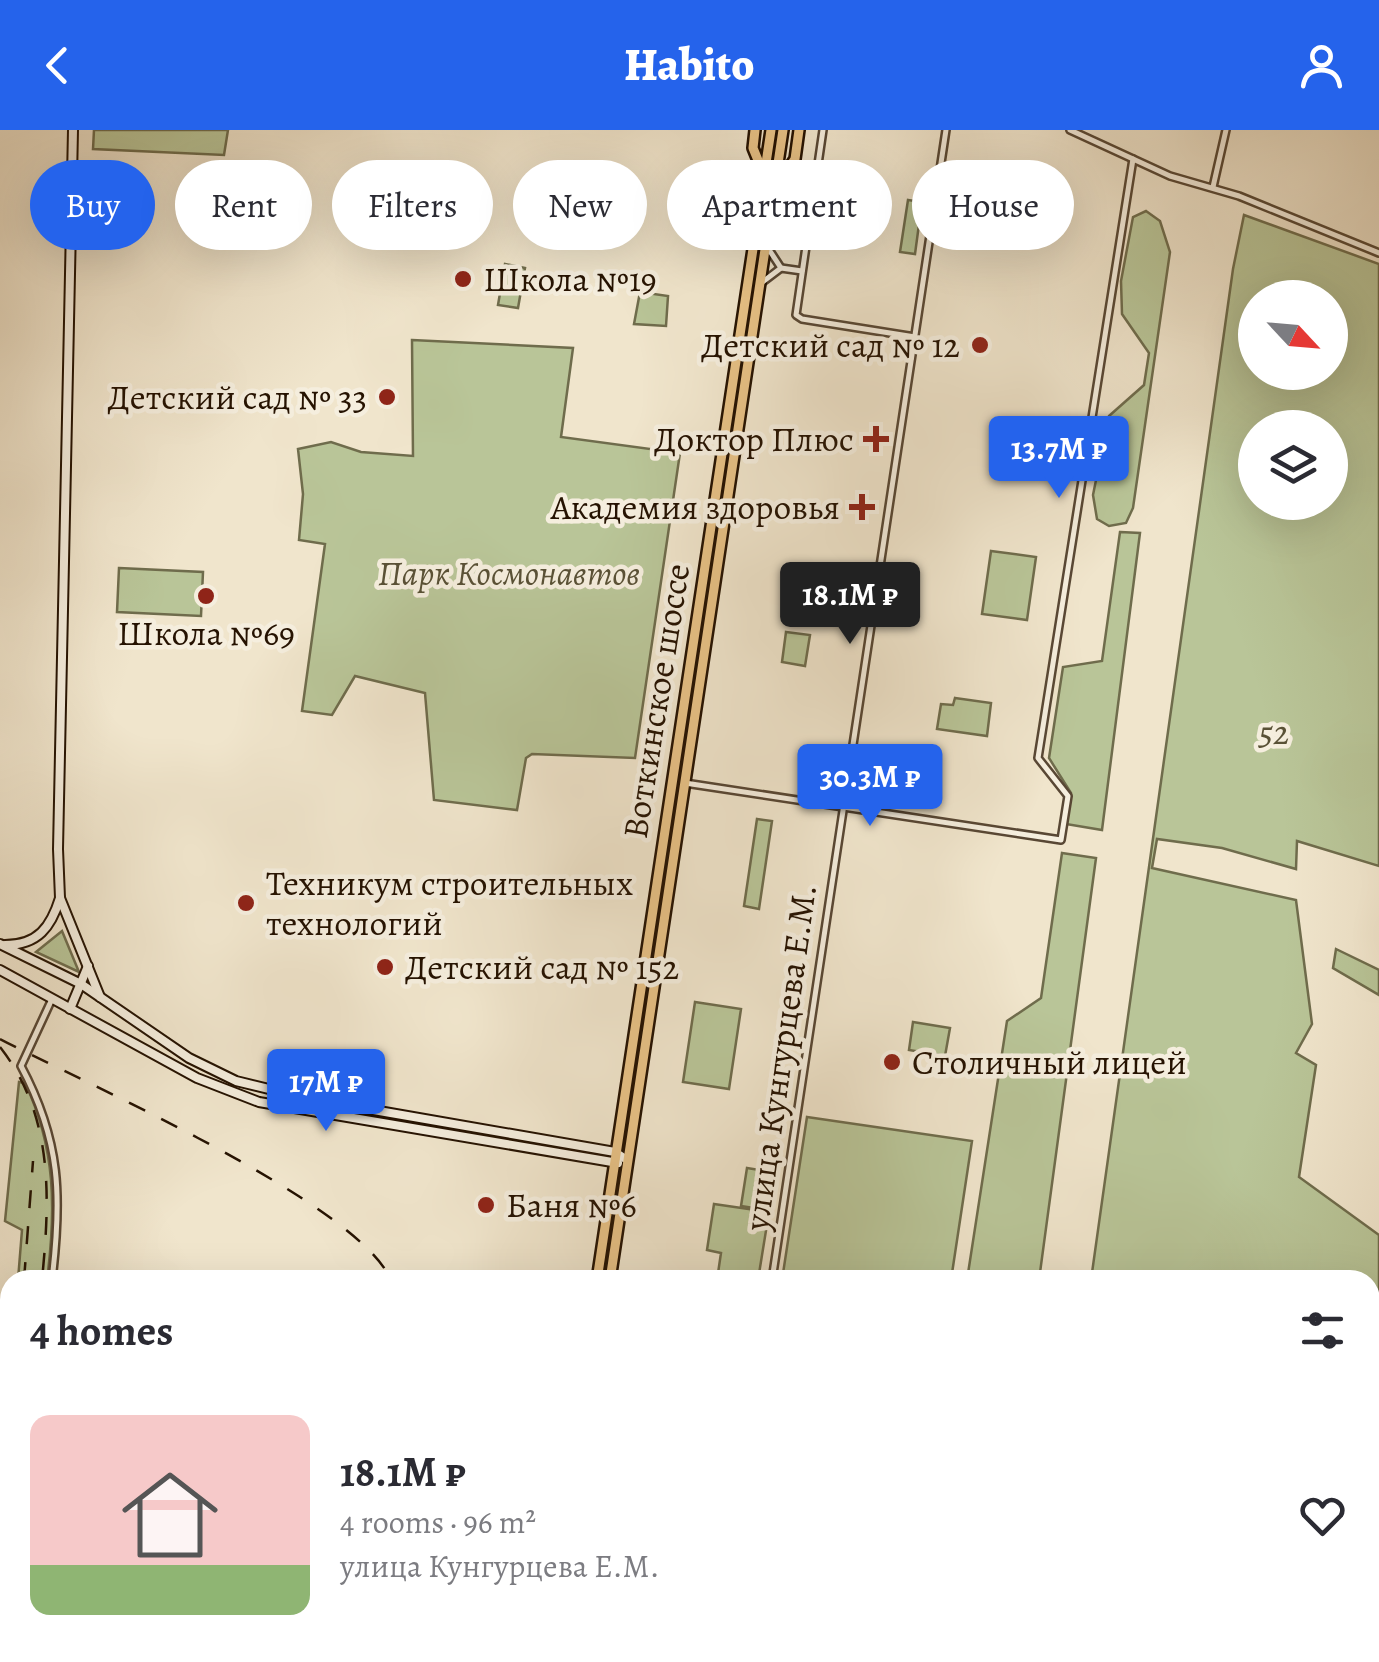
<!DOCTYPE html>
<meta charset="utf-8">
<style>
:root{--surface:#fff;--page:#f7f7f7;--text:#2b2b33;--muted:#7c7c81;--line:#e1e1e2;--accent:#2563eb}
body{margin:0;font-family:Alegreya,serif;background:var(--page);color:var(--text);height:100vh;display:flex;flex-direction:column;font-size:38px;white-space:nowrap}
*{box-sizing:border-box;margin:0}
p{font-size:32px;color:var(--muted)}
.icon{flex:none;width:55px;height:55px;fill:none;stroke:currentColor;stroke-width:2;stroke-linecap:round;stroke-linejoin:round}
.map{position:relative;flex:1;overflow:hidden}
.drawer{position:absolute;left:0px;top:1140px;width:1380px;height:392px;display:flex;flex-direction:column;background:var(--surface);border-radius:30px 30px 0 0;box-shadow:0 10px 40px #0002}
.drawer>*{flex:none}
.banner{position:absolute;left:30px;top:30px;width:1320px;height:90px;display:flex;gap:20px}
.needle{width:65px;rotate:116deg}
.buttons{position:absolute;left:1238px;top:150px;display:grid;gap:20px}
.buttons a{display:grid;place-items:center;width:110px;height:110px;border-radius:50%;background:var(--surface);box-shadow:0 10px 40px #0002;font-size:50px}
.price{position:absolute;translate:-50% -85px;padding:0 22px;border-radius:10px;background:var(--accent);color:#fff;font-size:32px;line-height:65px;filter:drop-shadow(0 2px 5px #0008)}
.price::after{content:'';position:absolute;left:50%;top:60px;width:30px;height:22px;margin-left:-15px;background:inherit;clip-path:polygon(0 0,100% 0,50% 100%)}
.price.selected{background:#222;color:#fff}
ul{padding:0;list-style:none}
li{display:flex;align-items:center;gap:30px;height:250px;padding:0 30px}
li+li{border-top:2px solid var(--line)}
li span{display:grid;place-items:center;flex:none;width:280px;height:200px;border-radius:20px;color:#555}
li>.icon{margin-inline-start:auto}
span .icon{width:120px;height:120px;fill:#fffc;stroke-width:1}
li b{font-size:42px}
h2{display:flex;justify-content:space-between;align-items:center;height:120px;padding:0 30px;font-size:42px}
.tag{padding:0 35px;border-radius:45px;background:var(--surface);box-shadow:0 10px 40px #0002;font-size:35px;line-height:90px}
.tag.selected{background:var(--accent);color:#fff}
header{display:flex;justify-content:space-between;align-items:center;height:130px;padding:0 30px;background:var(--accent);color:#fff;font-size:45px;font-weight:800}
.map>svg:first-child{display:block}
</style>
<header><svg class="icon" aria-label="back" viewBox="0 0 24 24"><path d="M15 5l-7 7 7 7"/></svg>Habito<svg class="icon" aria-label="person" viewBox="0 0 24 24"><circle cx="12" cy="8" r="4"/><path d="M4 21q1-7 8-7t8 7"/></svg></header>
<div class="map">
<svg width="1379" height="1532" viewBox="0 0 1379 1532">
<rect width="100%" height="100%" fill="#f0e5cc"/>
<filter id="stains"><feTurbulence type="fractalNoise" baseFrequency=".002" numOctaves="4"/><feColorMatrix values="0 0 0 0 .2 0 0 0 0 .09 0 0 0 0 .02 0 0 0 .5 -.17"/></filter>
<radialGradient id="worn" r=".72"><stop offset=".6" stop-color="#630" stop-opacity="0"/><stop offset="1" stop-color="#630" stop-opacity=".3"/></radialGradient>
<!-- green -->
<g fill="#b9c598" stroke="#6f6c4c" stroke-width="2.5" fill-rule="evenodd">
<path d="M94 0H228L224 25 93 19Z"/>
<path d="M908 70 922 72 915 124 900 122Z"/>
<path d="M1146 81 1160 91 1170 122 1133 378 1126 393 1109 396 1097 389 1093 365 1109 286 1144 255 1149 223 1122 184 1121 151 1133 87Z"/>
<path d="M1244 85 1379 134V736L1297 711 1296 739 1222 718 1157 709 1152 738 1296 770 1312 894 1296 923 1316 935 1299 1047 1379 1105V1352L1370 1351V1150H1091L1233 139ZM1255 168H1330V242H1255ZM1255 298H1330V372H1255Z"/>
<path d="M505 134 525 138 518 178 498 175Z"/>
<path d="M640 162 668 166 666 196 634 194Z"/>
<path d="M412 210 573 218 561 307 680 323 635 628 532 624 526 628 517 680 434 670 425 563 355 546 332 585 302 581 325 414 299 410 303 364 298 319 331 312 361 322 413 326Z"/>
<path d="M1120 402 1140 403 1102 700 1066 694 1071 663 1049 628 1063 537 1102 531Z"/>
<path d="M991 421 1036 427 1027 490 982 484Z"/>
<path d="M119 438 203 442 201 486 117 482Z"/>
<path d="M786 502 810 505 805 536 782 532Z"/>
<path d="M955 568 991 573 987 606 937 599 941 574 953 575Z"/>
<path d="M757 689 772 691 759 779 744 776Z"/>
<path d="M1062 723 1096 728 1039 1150H967L1007 891 1041 868Z"/>
<path d="M62 801 79 842 36 822Z"/>
<path d="M1336 819 1379 840V865L1333 838Z"/>
<path d="M695 872 741 879 729 959 683 952Z"/>
<path d="M913 892 950 898 945 926 909 920Z"/>
<path d="M19 952 25 953C56 1018 56 1080 47 1150H18L22 1100 5 1091Z"/>
<path d="M807 987 972 1011 951 1150H782Z"/>
<path d="M747 1038 765 1041 760 1079 741 1076Z"/>
<path d="M714 1074 769 1082 758 1150H717L721 1123 707 1120Z"/>
<path d="M0 1208 10 1211V1418L0 1467Z"/>
<path d="M1379 1436V1532H1336L1340 1523 1370 1522V1456Z"/>
<path d="M1038 1522H1325V1523L1321 1532H1036Z"/>
<path d="M643 1523V1522L725 1523 723 1532H642Z"/>
<path d="M742 1523V1522L827 1523 826 1532H741Z"/>
<path d="M909 1523V1522L988 1523 986 1532H908Z"/>
</g>
<g fill="none" stroke-linecap="round" stroke-linejoin="round">
<defs>
<g id="street">
<path d="M823 0 796 185 802 189 915 207"/>
<path d="M1070 0 1170 46 1239 66 1379 123"/>
<path d="M1213 57 1226 0"/>
<path d="M766 115 781 138"/>
<path d="M760 154 781 138 802 141"/>
<path d="M685 653 1061 710 1068 666 1038 628 1133 29"/>
<path d="M52 869 21 936C61 1011 62 1067 52 1150"/>
<path d="M772 1150 946 0"/>
<path d="M1370 1362 1379 1363"/>
<path d="M0 1480 10 1433"/>
</g>
<g id="secondary">
<path d="M73 0 58 719 60 768 100 867"/>
<path d="M0 814 81 854 189 928 236 951 310 969 615 1022 627 1030"/>
<path d="M5 815C38 815 51 797 60 768"/>
<path d="M0 840 197 948 259 972 618 1033"/>
<path d="M70 879 88 836"/>
</g>
<g id="primary">
<path d="M755 0 753 18 764 45"/>
<path d="M775 59 795 29 799 0"/>
<path d="M597 1150 771 0"/>
<path d="M610 1150 783 0"/>
<path d="M540 1532 541 1522"/>
<path d="M553 1532 554 1522"/>
</g>
</defs>
<!-- street casing -->
<use href="#street" stroke="#584734" stroke-width="10"/>
<!-- secondary casing -->
<use href="#secondary" stroke="#251201" stroke-width="12"/>
<!-- primary casing -->
<use href="#primary" stroke="#251201" stroke-width="14"/>
<!-- street -->
<use href="#street" stroke="#f5eede" stroke-width="5"/>
<!-- secondary -->
<use href="#secondary" stroke="#f5eede" stroke-width="8"/>
<!-- primary -->
<use href="#primary" stroke="#e8c286" stroke-width="9"/>
<!-- rail -->
<g stroke="#251201" stroke-width="2.5" stroke-dasharray="18 18" stroke-linecap="butt">
<path d="M0 909C84 953 357 1072 391 1150"/>
<path d="M0 917C54 986 50 1068 42 1150"/>
<path d="M24 1150 33 1031"/>
<path d="M0 1313 10 1260"/>
<path d="M0 1338 5 1298"/>
<path d="M0 1429 10 1374"/>
</g>
</g>
<!-- markers -->
<g fill="#8f2418" stroke="#f5eede" stroke-width="4">
<circle cx="463" cy="149" r="10"/>
<circle cx="980" cy="215" r="10"/>
<circle cx="387" cy="267" r="10"/>
<path d="M871 294h10v10h10v10h-10v10h-10v-10h-10v-10h10z"/>
<path d="M857 362h10v10h10v10h-10v10h-10v-10h-10v-10h10z"/>
<circle cx="206" cy="466" r="10"/>
<circle cx="246" cy="773" r="10"/>
<circle cx="385" cy="837" r="10"/>
<circle cx="892" cy="932" r="10"/>
<circle cx="486" cy="1075" r="10"/>
</g>
<g text-anchor="middle" dominant-baseline="central" stroke-width="9" stroke-linejoin="round" paint-order="stroke">
<!-- poi labels -->
<g font-size="35" fill="#251201" stroke="#f5eede" text-anchor="start">
<text x="483" y="149">Школа №19</text>
<text x="960" y="215" text-anchor="end">Детский сад № 12</text>
<text x="367" y="267" text-anchor="end">Детский сад № 33</text>
<text x="854" y="309" text-anchor="end">Доктор Плюс</text>
<text x="840" y="377" text-anchor="end">Академия здоровья</text>
<text x="206" y="503" text-anchor="middle">Школа №69</text>
<text x="266" y="753">Техникум строительных<tspan x="266" dy="40">технологий</tspan></text>
<text x="405" y="837">Детский сад № 152</text>
<text x="912" y="932">Столичный лицей</text>
<text x="506" y="1075">Баня №6</text>
</g>
<!-- park labels -->
<g font-size="35" font-style="italic" fill="#595136" stroke="#f5eede">
<text x="509" y="443">Парк Космонавтов</text>
<text x="1274" y="602">52</text>
</g>
<!-- street labels -->
<g font-size="35" fill="#251201" stroke="#f5eede">
<text transform="translate(656 571) rotate(-81)">Воткинское шоссе</text>
<text transform="translate(780 927) rotate(-82)">улица Кунгурцева Е.М.</text>
</g>
</g>
<rect width="100%" height="100%" filter="url(#stains)"/>
<rect width="100%" height="100%" fill="url(#worn)"/>
</svg>
<div class="buttons">
<a><svg class="needle" viewBox="-14 -14 28 28"><path d="M0-13l5 13h-10z" fill="#e53935"/><path d="M0 13l5-13h-10z" fill="#7c7c81"/></svg></a>
<a><svg class="icon" aria-label="layers" viewBox="0 0 24 24"><path d="M12 4l9 5-9 5-9-5zM3 14l9 5 9-5"/></svg></a>
</div>
<b class="price" style="left:1059px;top:371px">13.7M ₽</b>
<b class="price selected" style="left:850px;top:517px">18.1M ₽</b>
<b class="price" style="left:870px;top:699px">30.3M ₽</b>
<b class="price" style="left:326px;top:1004px">17M ₽</b>
<div class="banner">
<a class="tag selected">Buy</a>
<a class="tag">Rent</a>
<a class="tag">Filters</a>
<a class="tag">New</a>
<a class="tag">Apartment</a>
<a class="tag">House</a>
</div>
<section class="drawer">
<h2>4 homes<svg class="icon" aria-label="filters" viewBox="0 0 24 24"><path d="M4 7h16M4 17h16"/><circle cx="9" cy="7" r="2"/><circle cx="15" cy="17" r="2"/></svg></h2>
<ul>
<li><span style="background:linear-gradient(#f6c9c9 75%,#8fb573 0)"><svg class="icon" aria-label="home" viewBox="0 0 24 24"><path d="M3 11l9-7 9 7M6 9v11h12V9"/></svg></span><div><b>18.1M ₽</b><p>4 rooms · 96 m²</p><p>улица Кунгурцева Е.М.</p></div><svg class="icon" aria-label="heart" viewBox="0 0 24 24"><path d="M12 20l-8-8c-3-5 5-10 8-4 3-6 11-1 8 4z"/></svg></li>
</ul>
</section>
</div>
